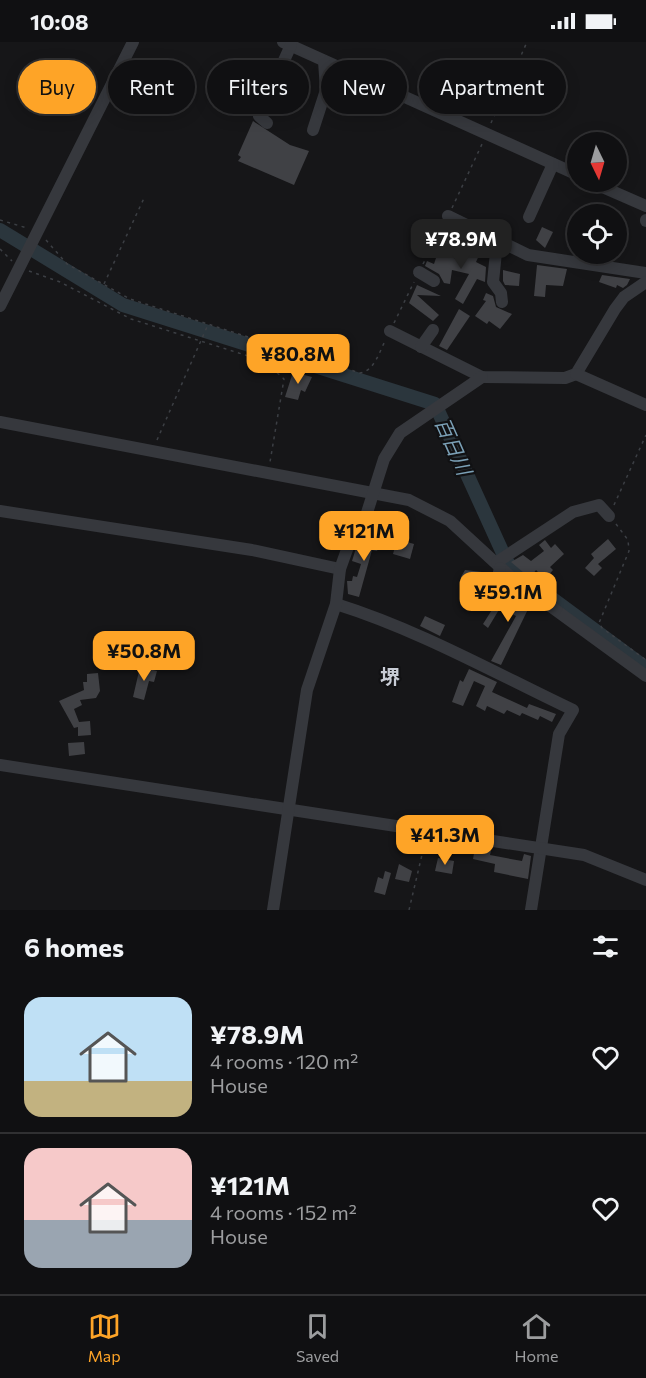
<!DOCTYPE html>
<meta charset="utf-8">
<style>
:root{--surface:#101012;--page:#1e1e20;--text:#f1f3f6;--muted:#9c9d9f;--line:#303032;--accent:#fea427}
body{margin:0;font-family:Commissioner,"Noto Sans JP",sans-serif;background:var(--page);color:var(--text);height:100vh;display:flex;flex-direction:column;font-size:22px;white-space:nowrap}
*{box-sizing:border-box;margin:0}
p{font-size:20px;color:var(--muted)}
.icon{flex:none;width:33px;height:33px;fill:none;stroke:currentColor;stroke-width:2;stroke-linecap:round;stroke-linejoin:round}
.map{position:relative;height:868px;overflow:hidden}
.panel{display:flex;flex-direction:column;background:var(--surface);flex:1}
.panel>*{flex:none}
.top-card{position:absolute;left:18px;top:18px;width:610px;height:54px;display:flex;gap:12px}
.needle{width:39px;rotate:175deg}
.tools{position:absolute;left:567px;top:90px;display:grid;gap:12px}
.tools a{display:grid;place-items:center;width:60px;height:60px;border-radius:50%;background:var(--surface);box-shadow:0 3px 15px #0003,0 0 0 2px var(--line);font-size:30px}
.price{position:absolute;translate:-50% -51px;padding:0 14px;border-radius:12px;background:var(--accent);color:#111;font-size:20px;line-height:39px;filter:drop-shadow(0 2px 3px #0008)}
.price::after{content:'';position:absolute;left:50%;top:36px;width:18px;height:14px;margin-left:-9px;background:inherit;clip-path:polygon(0 0,100% 0,50% 100%)}
.price.current{background:#222;color:#fff}
ul{padding:0;list-style:none}
li{display:flex;align-items:center;gap:18px;height:150px;padding:0 24px}
li+li{border-top:2px solid var(--line)}
li span{display:grid;place-items:center;flex:none;width:168px;height:120px;border-radius:18px;color:#555}
li>.icon{margin-inline-start:auto}
span .icon{width:72px;height:72px;fill:#fffc;stroke-width:1}
li b{font-size:26px}
h2{display:flex;justify-content:space-between;align-items:center;height:72px;padding:0 24px;font-size:26px}
.chip{padding:0 21px;border-radius:27px;background:var(--surface);box-shadow:0 3px 15px #0003,0 0 0 2px var(--line);font-size:21px;line-height:54px}
.chip.current{background:var(--accent);color:#111}
.status{display:flex;justify-content:space-between;align-items:center;height:42px;padding:0 30px;background:var(--surface);direction:ltr}
.status svg{height:16px;fill:currentColor}
.tabs{display:flex;justify-content:space-around;align-items:center;height:84px;border-top:2px solid var(--line);background:var(--surface);font-size:16px;color:var(--muted)}
.tabs a{display:grid;justify-items:center;gap:3px}
.tabs .current{color:var(--accent)}
.map>svg:first-child{display:block}
</style>
<div class="status"><b>10:08</b><svg viewBox="0 0 49 12"><path d="M0 12V9h3v3zM5 12V6h3v6zM10 12V3h3v9zM15 12V0h3v12zM26 1h20v11H26zM47 4h2v5h-2z"/></svg></div>
<div class="map">
<svg width="646" height="868" viewBox="0 0 646 868">
<rect width="100%" height="100%" fill="#161618"/>
<g fill="none" stroke-linecap="round" stroke-linejoin="round">
<!-- river -->
<path stroke="#2b363d" stroke-width="14" d="M0 188 123 263 435 362 507 520 516 530 646 626"/>
</g>
<!-- building -->
<g fill="#404145">
<path d="M253 79 290 103 309 109 294 143 238 119 241 115 238 113Z"/>
<path d="M542 185 553 190 545 206 536 198Z"/>
<path d="M472 201 483 205 476 220 486 225 485 240 477 237 463 262 455 257 469 232 452 228 450 242 444 241 439 232 425 224 427 219 434 222 438 210 464 220Z"/>
<path d="M537 223 567 227 563 244 546 243 545 255 534 254Z"/>
<path d="M503 228 520 232 519 244 505 243 503 239Z"/>
<path d="M602 233 630 237 627 243 623 246 617 243 616 246 599 240Z"/>
<path d="M417 243 441 254 417 253 439 273 433 279 409 261Z"/>
<path d="M486 251 493 254 496 265 512 272 500 287 489 279 487 282 475 274 486 259 483 258Z"/>
<path d="M459 267 470 274 447 308 439 304Z"/>
<path d="M293 330 312 335 305 350 301 348 298 358 285 355Z"/>
<path d="M373 487 385 491 377 509 372 508 359 555 348 552 347 539H352L353 534 357 535 361 522 352 519 356 506 364 508Z"/>
<path d="M397 497 414 502 410 517 393 512Z"/>
<path d="M608 497 616 507 598 522 602 526 594 534 585 526 594 516 591 512Z"/>
<path d="M545 498 551 506 555 502 564 512 550 525 553 528 545 537 536 528 530 536 511 520 523 513 531 519 544 509 539 503Z"/>
<path d="M465 528 490 531 488 542 473 541 461 535Z"/>
<path d="M502 552 518 559 531 561 501 623 491 619 516 574 500 566 488 586 483 582Z"/>
<path d="M425 574 445 583 440 594 420 584Z"/>
<path d="M140 625 157 629 154 640 149 639 144 658 133 655Z"/>
<path d="M469 627 497 640 492 650 527 666 529 662 556 672 552 680 540 674 538 678 522 671 520 674 507 668 504 672 487 664 485 669 476 664 485 644 474 639 463 664 452 660 460 638 463 640Z"/>
<path d="M98 631 100 649 96 656 80 658 82 663 74 667 79 680 90 679 91 693 78 694V685L74 686 59 659 84 648 83 640H87V632Z"/>
<path d="M84 700 85 712 69 714 68 701Z"/>
<path d="M475 806 491 809 490 813 522 819 524 812 531 814 528 837 494 830 495 822 473 817Z"/>
<path d="M438 816 454 819 452 832 435 829Z"/>
<path d="M399 822 412 829 409 840 395 837Z"/>
<path d="M385 829 391 831 385 853 374 850 378 835 383 837Z"/>
</g>
<g fill="none" stroke-linecap="round" stroke-linejoin="round">
<!-- path -->
<g stroke="#3c3f44" stroke-width="1.5" stroke-dasharray="3 4.5" stroke-linecap="butt">
<path d="M491 81 527 0"/>
<path d="M452 166 483 100"/>
<path d="M0 178 27 186"/>
<path d="M46 198 67 222 130 257 360 331C374 329 379 311 385 299"/>
<path d="M0 207 12 219"/>
<path d="M423 222 443 184"/>
<path d="M29 229 60 240 131 277 264 319 284 337 270 420"/>
<path d="M104 242 145 154"/>
<path d="M394 281 414 240"/>
<path d="M157 398 207 285"/>
<path d="M614 463 646 393"/>
<path d="M616 482 628 498 629 509 599 581 602 586 646 618"/>
<path d="M409 868 425 800"/>
</g>
<!-- minor -->
<g stroke="#36383d" stroke-width="12">
<path d="M283 0 578 133"/>
<path d="M267 81 259 74 291 3"/>
<path d="M313 88 326 48 324 19"/>
<path d="M591 140 646 164"/>
<path d="M448 174 528 213 646 231"/>
<path d="M529 175 553 122"/>
<path d="M646 179V178"/>
<path d="M497 200 493 240 501 251 502 260"/>
<path d="M419 230 434 239"/>
<path d="M0 264 133 0"/>
<path d="M390 289 482 335 565 336 576 332 615 267 624 255 646 240"/>
<path d="M421 305 433 288"/>
<path d="M576 332 646 363"/>
<path d="M0 380 409 458 450 479 513 537 646 634"/>
<path d="M0 469 252 508 340 527"/>
<path d="M497 520 573 470 599 463 609 474"/>
<path d="M336 562C419 588 495 631 573 668L559 692 531 868"/>
<path d="M488 563 494 552 500 526"/>
<path d="M0 723 584 813 646 838"/>
<path d="M273 868 307 648 336 562 340 527 349 502 365 477 384 417 400 391 482 335"/>
</g>
</g>
<g text-anchor="middle" dominant-baseline="central" stroke-width="4.5" stroke-linejoin="round" paint-order="stroke">
<!-- water labels -->
<g font-size="20" font-style="italic" fill="#7ba0b6" stroke="#111113">
<text transform="translate(454 404) rotate(66)">百日川</text>
</g>
<!-- neighbourhood labels -->
<g font-size="20" font-weight="bold" fill="#c8ccd5" stroke="#111113">
<text x="390" y="634">堺</text>
</g>
</g>
</svg>
<div class="tools">
<a><svg class="needle" viewBox="-14 -14 28 28"><path d="M0-13l5 13h-10z" fill="#e53935"/><path d="M0 13l5-13h-10z" fill="#9c9d9f"/></svg></a>
<a><svg class="icon" aria-label="locate" viewBox="0 0 24 24"><circle cx="12" cy="12" r="6"/><path d="M12 2v4M12 18v4M2 12h4M18 12h4"/></svg></a>
</div>
<b class="price current" style="left:461px;top:228px">¥78.9M</b>
<b class="price" style="left:298px;top:343px">¥80.8M</b>
<b class="price" style="left:364px;top:520px">¥121M</b>
<b class="price" style="left:508px;top:581px">¥59.1M</b>
<b class="price" style="left:144px;top:640px">¥50.8M</b>
<b class="price" style="left:445px;top:824px">¥41.3M</b>
<div class="top-card">
<a class="chip current">Buy</a>
<a class="chip">Rent</a>
<a class="chip">Filters</a>
<a class="chip">New</a>
<a class="chip">Apartment</a>
</div>
</div>
<section class="panel">
<h2>6 homes<svg class="icon" aria-label="filters" viewBox="0 0 24 24"><path d="M4 7h16M4 17h16"/><circle cx="9" cy="7" r="2"/><circle cx="15" cy="17" r="2"/></svg></h2>
<ul>
<li><span style="background:linear-gradient(#bfe0f5 70%,#c2b280 0)"><svg class="icon" aria-label="home" viewBox="0 0 24 24"><path d="M3 11l9-7 9 7M6 9v11h12V9"/></svg></span><div><b>¥78.9M</b><p>4 rooms · 120 m²</p><p>House</p></div><svg class="icon" aria-label="heart" viewBox="0 0 24 24"><path d="M12 20l-8-8c-3-5 5-10 8-4 3-6 11-1 8 4z"/></svg></li>
<li><span style="background:linear-gradient(#f6c9c9 60%,#9aa5b1 0)"><svg class="icon" aria-label="home" viewBox="0 0 24 24"><path d="M3 11l9-7 9 7M6 9v11h12V9"/></svg></span><div><b>¥121M</b><p>4 rooms · 152 m²</p><p>House</p></div><svg class="icon" aria-label="heart" viewBox="0 0 24 24"><path d="M12 20l-8-8c-3-5 5-10 8-4 3-6 11-1 8 4z"/></svg></li>
</ul>
</section>
<nav class="tabs">
<a class="current"><svg class="icon" aria-label="map" viewBox="0 0 24 24"><path d="M3 6l6-2 6 2 6-2v14l-6 2-6-2-6 2zM9 4v14M15 6v14"/></svg>Map</a>
<a><svg class="icon" aria-label="saved" viewBox="0 0 24 24"><path d="M7 4h10v16l-5-4-5 4z"/></svg>Saved</a>
<a><svg class="icon" aria-label="home" viewBox="0 0 24 24"><path d="M3 11l9-7 9 7M6 9v11h12V9"/></svg>Home</a>
</nav>
